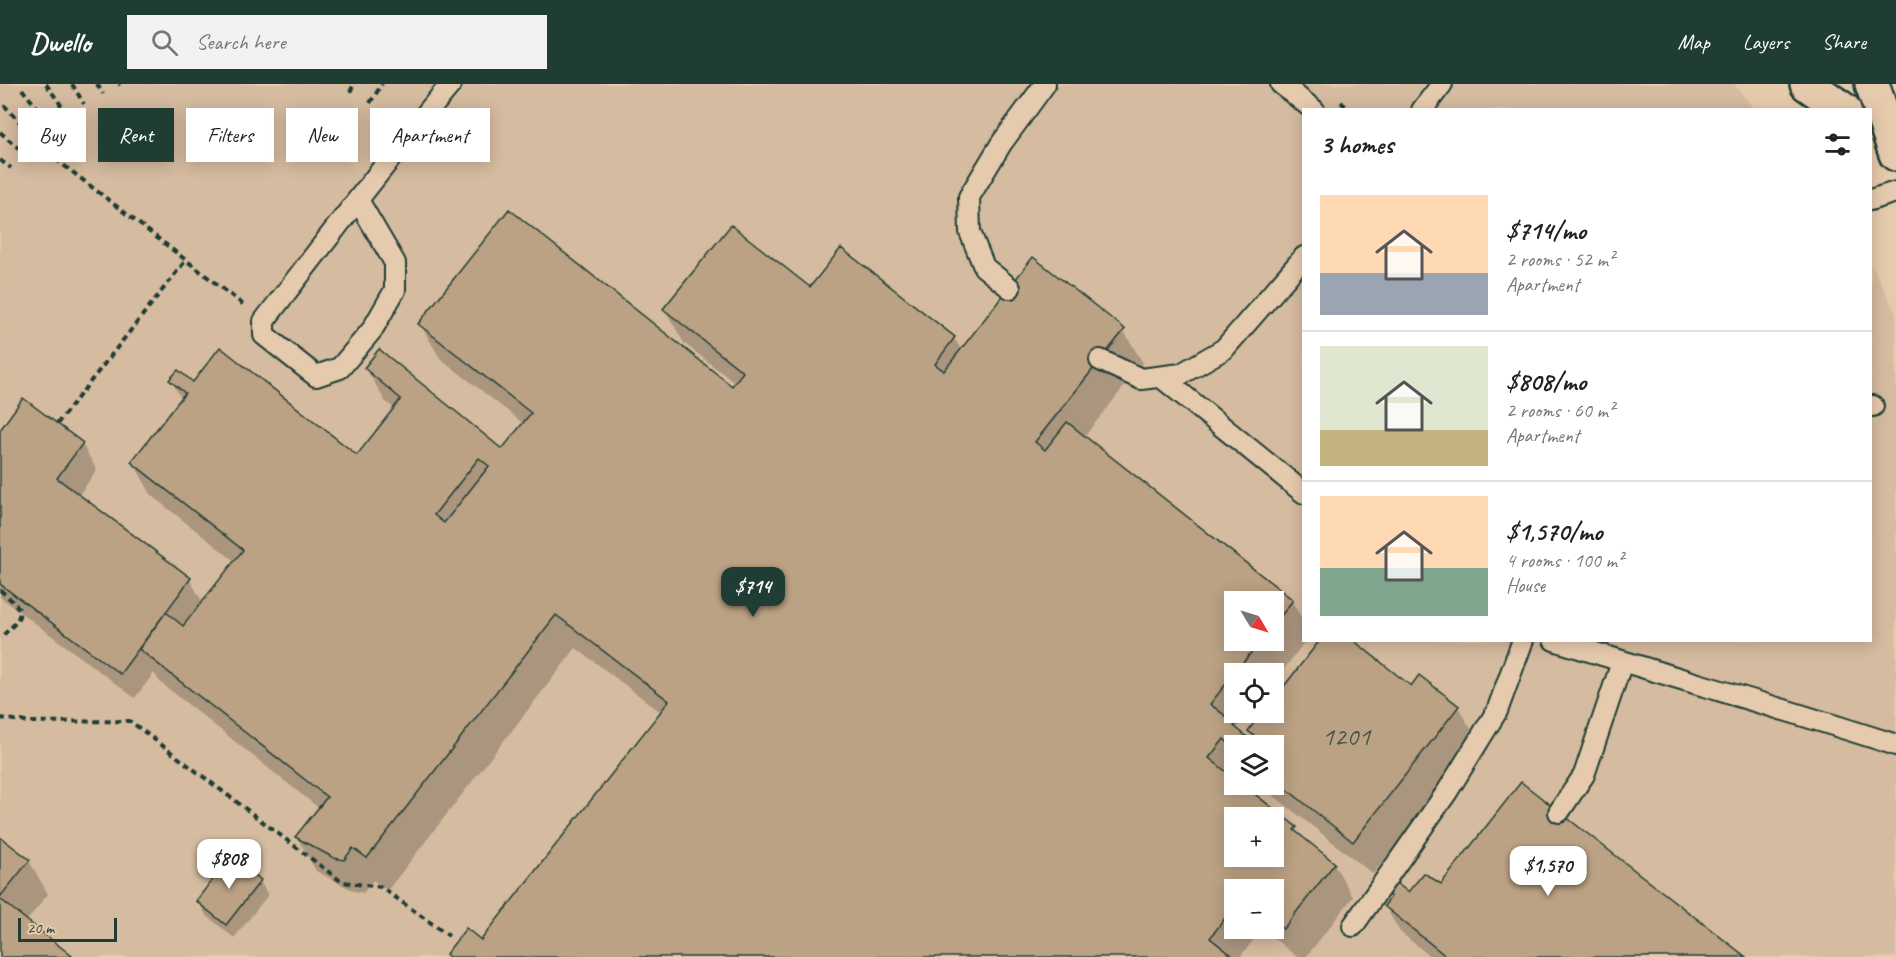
<!DOCTYPE html>
<meta charset="utf-8">
<style>
:root{--surface:#fff;--page:#f2f2f2;--text:#222;--muted:#767676;--line:#e0e0e0;--accent:#1f3d34}
body{margin:0;font-family:Caveat,sans-serif;background:var(--page);color:var(--text);height:100vh;display:flex;flex-direction:column;font-size:22px;white-space:nowrap}
*{box-sizing:border-box;margin:0}
p{font-size:20px;color:var(--muted)}
.icon{flex:none;width:33px;height:33px;fill:none;stroke:currentColor;stroke-width:2;stroke-linecap:round;stroke-linejoin:round}
.map{position:relative;flex:1;overflow:hidden}
.panel{position:absolute;left:1302px;top:24px;width:570px;height:534px;display:flex;flex-direction:column;background:var(--surface);border-radius:0px;box-shadow:0 3px 15px #0003}
.panel>*{flex:none}
.guide{position:absolute;left:18px;top:24px;width:570px;height:54px;display:flex;gap:12px}
.needle{width:39px;rotate:128deg}
.tools{position:absolute;left:1224px;top:507px;display:grid;gap:12px}
.tools a{display:grid;place-items:center;width:60px;height:60px;border-radius:0px;background:var(--surface);box-shadow:0 3px 15px #0003;font-size:30px}
.scale{position:absolute;left:18px;bottom:15px;width:99px;box-sizing:border-box;padding-left:6px;border:3px solid #1f3d34;border-top:0;font-size:16px;line-height:21px;white-space:nowrap;color:#1f3d34;-webkit-text-stroke:4px #e6caad;paint-order:stroke}
.price{position:absolute;translate:-50% -51px;padding:0 14px;border-radius:12px;background:#fff;color:#222;font-size:20px;line-height:39px;filter:drop-shadow(0 2px 3px #0008)}
.price::after{content:'';position:absolute;left:50%;top:36px;width:18px;height:14px;margin-left:-9px;background:inherit;clip-path:polygon(0 0,100% 0,50% 100%)}
.price.current{background:var(--accent);color:#fff}
ul{padding:0;list-style:none}
li{display:flex;align-items:center;gap:18px;height:150px;padding:0 18px}
li+li{border-top:2px solid var(--line)}
li span{display:grid;place-items:center;flex:none;width:168px;height:120px;border-radius:0px;color:#555}
li>.icon{margin-inline-start:auto}
span .icon{width:72px;height:72px;fill:#fffc;stroke-width:1}
li b{font-size:26px}
h2{display:flex;justify-content:space-between;align-items:center;height:72px;padding:0 18px;font-size:26px}
.chip{padding:0 21px;border-radius:0px;background:var(--surface);box-shadow:0 3px 15px #0003;font-size:21px;line-height:54px}
.chip.current{background:var(--accent);color:#fff}
header{display:flex;align-items:center;gap:36px;box-sizing:border-box;height:84px;padding:0 30px;background:var(--accent);color:#fff}
header strong{font-size:28px}
nav{display:flex;gap:33px;margin-inline-start:auto;font-size:21px}
.search{width:420px;height:54px;background:var(--page);display:flex;align-items:center;gap:15px;box-sizing:border-box;padding:0 21px;border-radius:0px;color:var(--muted);font-size:22px}
.map>svg:first-child{display:block}
</style>
<header>
<strong>Dwello</strong>
<div class="search"><svg class="icon" aria-label="search" viewBox="0 0 24 24"><circle cx="10" cy="10" r="6"/><path d="M15 15l6 6"/></svg>Search here</div>
<nav><a>Map</a><a>Layers</a><a>Share</a></nav>
</header>
<div class="map">
<svg width="1896" height="873" viewBox="0 0 1896 873">
<rect width="100%" height="100%" fill="#e6caad"/>
<filter id="ink" filterUnits="userSpaceOnUse"><feTurbulence type="fractalNoise" baseFrequency=".0167" numOctaves="2"/><feDisplacementMap in="SourceGraphic" scale="12" xChannelSelector="R" yChannelSelector="G"/><feConvolveMatrix kernelMatrix="1 2 1 2 8 2 1 2 1" color-interpolation-filters="sRGB"/></filter>
<g filter="url(#ink)">
<!-- built -->
<path fill="#d5bb9f" fill-rule="evenodd" d="M0 0H1734L1754 25 1304 26V556H1870L1871 180 1896 229V873H0ZM1234 518H1274V556H1234ZM1234 590H1274V628H1234ZM1234 662H1274V700H1234ZM1234 734H1274V772H1234ZM1234 806H1274V844H1234Z"/>
<!-- shadow -->
<g fill="#0003" fill-rule="evenodd">
<path d="M842 166 954 254 962 267 1123 246 1143 279 1084 353 1292 517 1304 538V556H1306L1274 598V590H1234V628H1249L1236 645 1234 700H1240L1296 744 1301 754 1334 780 1353 813 1306 873H1297L1262 845 1240 873H449L481 858 662 629 576 564 387 807 373 796 363 809 354 807 316 787 297 753 320 725 160 598 154 589 135 614 0 513V348L24 316 82 360 97 386 78 412 190 496 203 519 236 478 152 412 133 378 182 316 171 296 193 300 357 373 395 325 385 317 366 284 502 368 524 340 440 274 420 240 732 304 736 300 684 259 665 226 810 205ZM1234 518H1274V556H1234ZM1234 734H1274V772H1234ZM1234 806H1274V844H1234Z"/>
<path d="M1322 556 1411 604 1420 593 1458 623 1478 657 1373 790 1259 700H1274V662H1258L1250 647 1274 628V617Z"/>
<path d="M0 755 29 777 48 810 26 838 71 873H0Z"/>
<path d="M260 797 268 811 234 854 206 831 198 817Z"/>
<path d="M1442 802 1743 873H1431L1400 848 1385 822 1391 815 1388 810H1408Z"/>
</g>
<!-- building -->
<g fill="#bca284" stroke="#1f3d34" stroke-width="1.5" fill-rule="evenodd">
<path d="M509 125 732 302 743 288 663 225 731 141 810 203 841 164 955 253 935 280 944 287 1033 173 1125 245 1035 358 1045 366 1067 338 1293 516 1274 541V518H1234V556H1261L1210 620 1236 640 1234 642 1258 662H1234V664L1224 655 1209 674 1234 694V700H1242L1297 743 1294 746 1335 779 1283 845 1274 837V806H1234V822L1210 854 1234 873H449L446 870 466 844 481 856 669 617 556 531 367 774 353 764 344 776 334 774 295 753 327 713 139 565 166 528 183 542 243 466 131 378 185 309 169 296 178 286 193 298 220 263 357 371 401 315 364 284 379 265 502 365 531 329 418 240ZM479 374 489 382 444 439 434 431ZM1234 734H1274V772H1234Z"/>
<path d="M23 314 83 359 57 394 191 494 120 590 0 500V346Z"/>
<path d="M1320 556H1353L1411 602 1419 591 1459 622 1353 758 1274 695V662H1259L1262 658 1248 647 1262 628H1274V615Z"/>
<path d="M1521 698 1746 873H1447L1384 822 1391 813 1386 810 1395 798 1408 808 1424 789 1441 800Z"/>
<path d="M0 753 30 776 0 813Z"/>
<path d="M231 771 261 796 226 841 196 817Z"/>
<path d="M0 815 67 868 73 873H0Z"/>
</g>
<g fill="none" stroke-linecap="round" stroke-linejoin="round">
<defs>
<g id="lane">
<path d="M1281 0 1314 26"/>
<path d="M1422 26 1442 0"/>
<path d="M358 116 395 179V206L372 246 340 284 316 292 264 251V237C326 157 386 77 451 0"/>
<path d="M1870 116 1896 108"/>
<path d="M1010 204 984 183 970 148 969 113 1001 60 1045 0"/>
<path d="M1100 276 1141 295 1181 290 1224 265 1304 173"/>
<path d="M1161 293 1304 409"/>
<path d="M1870 322H1873"/>
<path d="M1554 556C1668 592 1782 624 1896 661"/>
<path d="M1559 728 1584 691 1622 578"/>
<path d="M1353 842 1447 708 1497 627 1523 556"/>
</g>
<g id="primary">
<path d="M1807 0 1844 26"/>
<path d="M1872 0 1896 70"/>
</g>
</defs>
<!-- lane casing -->
<use href="#lane" stroke="#1f3d34" stroke-width="24"/>
<!-- primary casing -->
<use href="#primary" stroke="#1f3d34" stroke-width="38"/>
<!-- path -->
<g stroke="#1f3d34" stroke-width="4" stroke-dasharray="6 4.5" stroke-linecap="butt">
<path d="M46 0 68 31"/>
<path d="M72 0 84 20"/>
<path d="M97 0 103 10"/>
<path d="M119 0 120 1"/>
<path d="M22 5 52 42"/>
<path d="M350 8 354 0"/>
<path d="M1341 18 1349 26"/>
<path d="M370 19 382 0"/>
<path d="M4 21 36 56"/>
<path d="M0 48 24 69"/>
<path d="M39 62 245 222"/>
<path d="M0 76 11 84"/>
<path d="M57 340 186 176"/>
<path d="M0 506C26 528 26 530 0 554"/>
<path d="M0 634 29 638 130 637 342 798 381 803 449 852"/>
</g>
<!-- lane -->
<use href="#lane" stroke="#e6caad" stroke-width="20"/>
<!-- primary -->
<use href="#primary" stroke="#e6caad" stroke-width="33"/>
</g>
</g>
<g text-anchor="middle" dominant-baseline="central" stroke-width="4.5" stroke-linejoin="round" paint-order="stroke">
<!-- number labels -->
<g font-size="27" fill="#465648">
<text x="1346" y="652">1201</text>
</g>
</g>
</svg>
<div class="tools">
<a><svg class="needle" viewBox="-14 -14 28 28"><path d="M0-13l5 13h-10z" fill="#e53935"/><path d="M0 13l5-13h-10z" fill="#767676"/></svg></a>
<a><svg class="icon" aria-label="locate" viewBox="0 0 24 24"><circle cx="12" cy="12" r="6"/><path d="M12 2v4M12 18v4M2 12h4M18 12h4"/></svg></a>
<a><svg class="icon" aria-label="layers" viewBox="0 0 24 24"><path d="M12 4l9 5-9 5-9-5zM3 14l9 5 9-5"/></svg></a>
<a>+</a>
<a>−</a>
</div>
<div class="scale">20 m</div>
<b class="price current" style="left:753px;top:534px">$714</b>
<b class="price" style="left:229px;top:806px">$808</b>
<b class="price" style="left:1548px;top:813px">$1,570</b>
<div class="guide">
<a class="chip">Buy</a>
<a class="chip current">Rent</a>
<a class="chip">Filters</a>
<a class="chip">New</a>
<a class="chip">Apartment</a>
</div>
<section class="panel">
<h2>3 homes<svg class="icon" aria-label="filters" viewBox="0 0 24 24"><path d="M4 7h16M4 17h16"/><circle cx="9" cy="7" r="2"/><circle cx="15" cy="17" r="2"/></svg></h2>
<ul>
<li><span style="background:linear-gradient(#ffd9b3 65%,#9aa5b1 0)"><svg class="icon" aria-label="home" viewBox="0 0 24 24"><path d="M3 11l9-7 9 7M6 9v11h12V9"/></svg></span><div><b>$714/mo</b><p>2 rooms · 52 m²</p><p>Apartment</p></div></li>
<li><span style="background:linear-gradient(#dfe7d0 70%,#c2b280 0)"><svg class="icon" aria-label="home" viewBox="0 0 24 24"><path d="M3 11l9-7 9 7M6 9v11h12V9"/></svg></span><div><b>$808/mo</b><p>2 rooms · 60 m²</p><p>Apartment</p></div></li>
<li><span style="background:linear-gradient(#ffd9b3 60%,#7fa58c 0)"><svg class="icon" aria-label="home" viewBox="0 0 24 24"><path d="M3 11l9-7 9 7M6 9v11h12V9"/></svg></span><div><b>$1,570/mo</b><p>4 rooms · 100 m²</p><p>House</p></div></li>
</ul>
</section>
</div>
